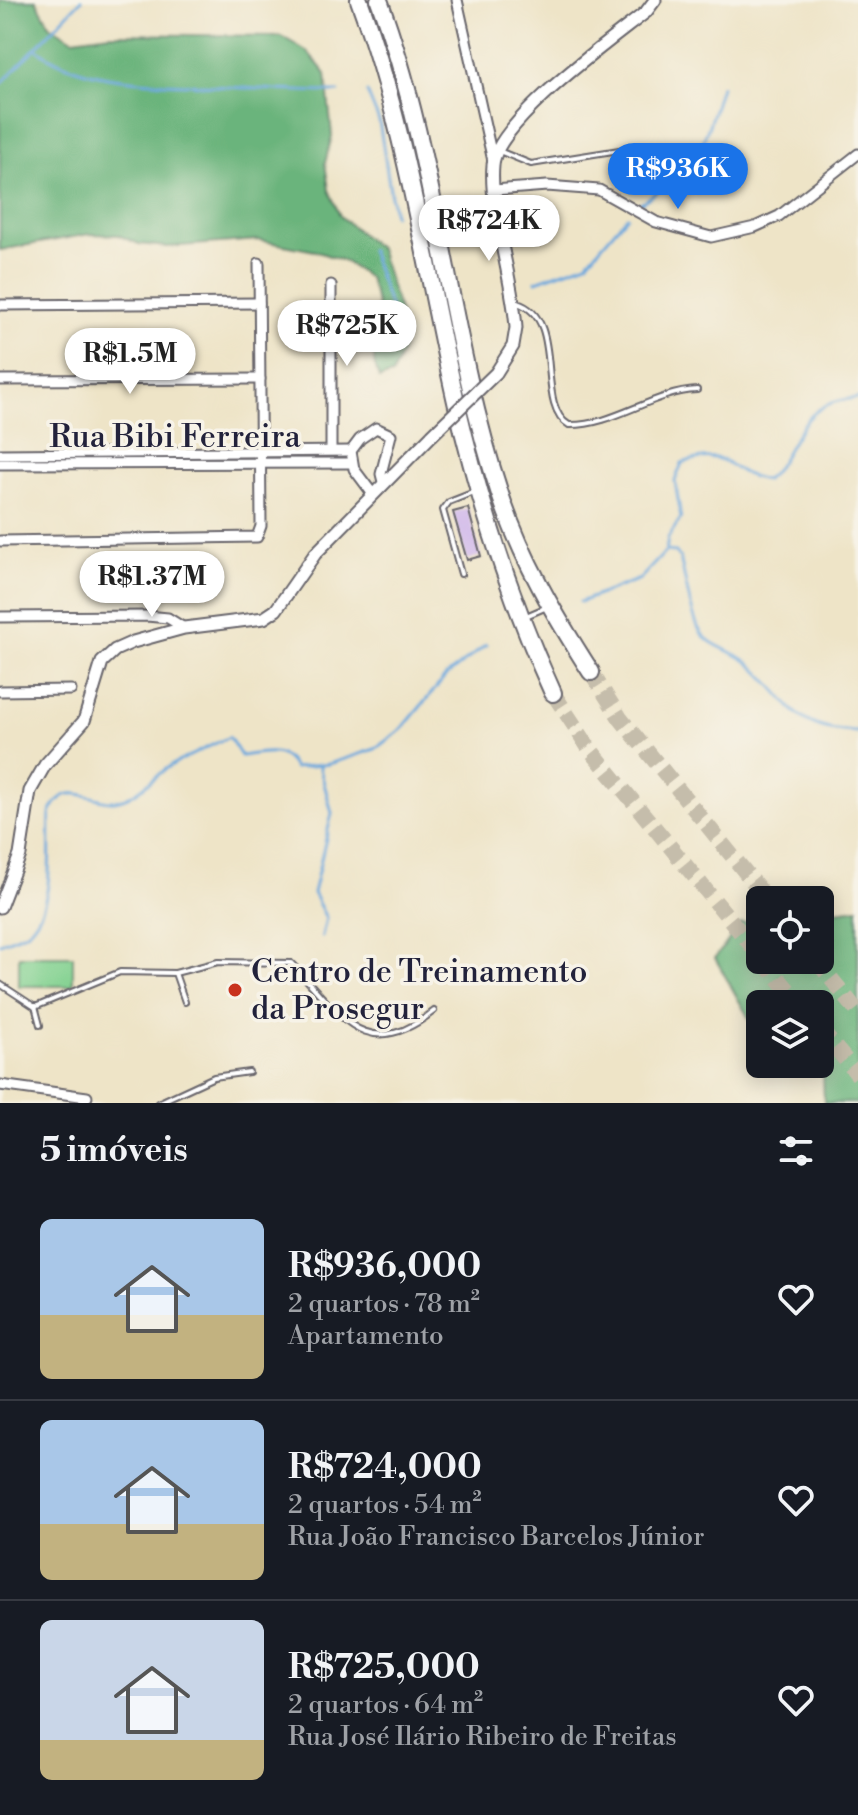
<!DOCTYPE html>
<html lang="pt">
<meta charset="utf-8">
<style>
:root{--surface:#171b24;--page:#20242c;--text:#f1f3f6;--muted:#9ea1a6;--line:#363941;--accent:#1a73e8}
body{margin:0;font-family:"Libre Bodoni",serif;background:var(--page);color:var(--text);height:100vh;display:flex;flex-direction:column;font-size:30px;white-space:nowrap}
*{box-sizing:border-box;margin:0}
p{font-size:26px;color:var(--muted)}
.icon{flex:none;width:44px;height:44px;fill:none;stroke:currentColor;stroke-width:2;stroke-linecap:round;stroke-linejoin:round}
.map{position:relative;height:1103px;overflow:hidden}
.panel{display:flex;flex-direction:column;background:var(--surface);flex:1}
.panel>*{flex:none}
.controls{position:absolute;left:746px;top:886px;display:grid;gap:16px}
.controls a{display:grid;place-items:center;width:88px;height:88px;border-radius:12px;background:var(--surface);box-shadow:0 4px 20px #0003;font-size:40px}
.price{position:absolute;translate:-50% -68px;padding:0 18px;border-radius:28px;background:#fff;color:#222;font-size:26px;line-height:52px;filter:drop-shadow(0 2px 4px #0008)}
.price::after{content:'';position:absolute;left:50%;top:48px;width:24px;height:18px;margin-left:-12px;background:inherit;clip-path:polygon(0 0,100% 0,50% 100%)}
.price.on{background:var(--accent);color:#fff}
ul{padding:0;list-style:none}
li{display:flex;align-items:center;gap:24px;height:200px;padding:0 40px}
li+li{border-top:2px solid var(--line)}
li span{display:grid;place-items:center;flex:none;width:224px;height:160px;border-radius:12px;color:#555}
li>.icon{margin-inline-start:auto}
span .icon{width:96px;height:96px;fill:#fffc;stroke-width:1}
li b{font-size:34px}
h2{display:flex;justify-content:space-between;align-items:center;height:96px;padding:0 40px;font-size:34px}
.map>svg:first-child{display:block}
</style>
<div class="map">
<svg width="858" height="1103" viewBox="0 0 858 1103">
<rect width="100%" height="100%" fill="#f7f3e8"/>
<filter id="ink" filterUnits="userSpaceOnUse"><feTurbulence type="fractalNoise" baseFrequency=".0125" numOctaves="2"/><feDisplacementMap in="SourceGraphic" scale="16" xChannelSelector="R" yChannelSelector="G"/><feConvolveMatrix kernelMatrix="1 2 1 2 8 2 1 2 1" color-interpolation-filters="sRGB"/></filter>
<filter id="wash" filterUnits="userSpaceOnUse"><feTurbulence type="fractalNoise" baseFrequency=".006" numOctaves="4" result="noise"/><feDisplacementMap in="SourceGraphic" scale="32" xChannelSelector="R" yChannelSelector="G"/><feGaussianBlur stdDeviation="1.8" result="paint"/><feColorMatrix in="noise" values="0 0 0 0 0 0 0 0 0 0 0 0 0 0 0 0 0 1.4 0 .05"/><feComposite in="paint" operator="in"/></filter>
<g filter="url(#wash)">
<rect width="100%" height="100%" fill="#eee4c7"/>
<!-- green -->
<rect fill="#83d291" stroke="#527a66" stroke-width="2" x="19" y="956" width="54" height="30"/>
<!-- forest -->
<g fill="#6ab47b" stroke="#466b5b" stroke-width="2">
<path d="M0 0H36L50 25 73 39 111 34 281 36 308 52 326 74 332 136 325 163 329 190 340 216 379 249 404 327 403 349 392 375 379 379 374 362 377 304 369 278 344 261 315 251 258 240 167 247 139 244 118 235 90 234 0 250Z"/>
<path d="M858 908V1103H824L823 1073 793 1064H820V1004H760V1038L715 958 741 924 760 922V960H820V913Z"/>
</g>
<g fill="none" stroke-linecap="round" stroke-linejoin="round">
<!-- stream -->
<g stroke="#6ca8dd" stroke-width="3">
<path d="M35 48C84 85 155 81 215 86 257 89 297 92 339 92"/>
<path d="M0 85 81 0"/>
<path d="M367 92 379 121 394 215"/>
<path d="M639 204C700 165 701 153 721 86"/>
<path d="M370 250 393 316"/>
<path d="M536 281 587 263 627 216"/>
<path d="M666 551 676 552 680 558C686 580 689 609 699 629 709 648 734 650 749 663 794 701 788 730 858 732"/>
<path d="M580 602 640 579 666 551 668 538 681 518 675 481 682 463C733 446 725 474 765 480 775 474 778 465 784 456 805 420 814 401 858 398"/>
<path d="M319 765 332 813 313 893 326 918 322 936"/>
<path d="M0 943C9 939 22 936 29 930 56 904 48 849 50 814 65 776 93 803 114 801 136 799 153 776 172 765 191 755 210 746 229 737L241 756C264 753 282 746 294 768L329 764 375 749 402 729 446 676 486 645"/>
</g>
</g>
<g id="blocks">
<!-- building -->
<path fill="#cfb6eb" d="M468 508 481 556 467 560 453 512Z"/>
</g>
</g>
<g filter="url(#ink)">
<use href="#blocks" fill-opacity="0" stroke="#69666c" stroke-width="2"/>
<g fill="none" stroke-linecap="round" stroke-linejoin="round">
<!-- motorway-tunnel -->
<g stroke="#c5bdab" stroke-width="16" stroke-dasharray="16 8" stroke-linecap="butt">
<path d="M591 672 620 718 768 900"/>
<path d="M553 693 589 748 760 956"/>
<path d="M763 960 800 1004"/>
<path d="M816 960 858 1012"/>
<path d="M820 1029 858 1075"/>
</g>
<defs>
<g id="service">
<path d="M499 151 531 164 632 148"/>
<path d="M517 303C567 318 534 405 569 425 614 426 652 392 697 390"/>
<path d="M461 574 443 510 449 502 477 491"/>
<path d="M526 616 547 607"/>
<path d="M175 973 218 962 291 963C339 1012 364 1067 434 1011"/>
<path d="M0 984 35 1007 120 972 175 973 185 1002"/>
<path d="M35 1006 40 1025"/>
<path d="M158 1103 214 1077 249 1072"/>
</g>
<g id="minor">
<path d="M457 0 493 161"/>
<path d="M494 190 547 186 599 190 656 222 711 237 755 227 779 216 858 154"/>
<path d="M0 305 259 303"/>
<path d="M0 380 260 379"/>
<path d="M331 450V285"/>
<path d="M0 454 351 451"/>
<path d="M0 464 351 463"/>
<path d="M372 493 354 469 351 451 360 439 376 428 391 435 381 474 383 482"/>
<path d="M0 541 257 537 261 526 259 263"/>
<path d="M0 617 147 616 168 618 184 628"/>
<path d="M0 691 71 690"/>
<path d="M0 1085 87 1097"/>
</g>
<g id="tertiary">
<path d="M496 373 513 346 516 328C513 278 489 210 493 165 496 122 611 40 646 12L655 0"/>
<path d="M0 907 20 855 30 791 45 765 84 721 102 662 115 650 133 642 184 628 264 618 276 610 315 554 432 435"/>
</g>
<g id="motorway">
<path d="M359 0C407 131 426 271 457 406 480 504 511 602 553 693"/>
<path d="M379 0C438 160 447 333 500 494 521 558 555 616 591 672"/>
</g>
</defs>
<!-- service casing -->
<use href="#service" stroke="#69666c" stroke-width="8"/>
<!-- minor casing -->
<use href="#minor" stroke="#69666c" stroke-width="13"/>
<!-- tertiary casing -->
<use href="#tertiary" stroke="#69666c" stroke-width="15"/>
<!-- motorway casing -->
<use href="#motorway" stroke="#69666c" stroke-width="20"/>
<!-- service -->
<use href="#service" stroke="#fff" stroke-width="4"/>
<!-- minor -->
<use href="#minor" stroke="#fff" stroke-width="9"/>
<!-- tertiary -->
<use href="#tertiary" stroke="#fff" stroke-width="11"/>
<!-- motorway -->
<use href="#motorway" stroke="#fff" stroke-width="16"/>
<defs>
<path id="tertiary-bridge" d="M432 435 496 373"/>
</defs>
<!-- tertiary-bridge casing -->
<use href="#tertiary-bridge" stroke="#69666c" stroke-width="15" stroke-linecap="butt"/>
<!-- tertiary-bridge -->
<use href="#tertiary-bridge" stroke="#fff" stroke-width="11"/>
</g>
</g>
<!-- markers -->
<circle fill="#c8321e" stroke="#f7f3e8" stroke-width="3" cx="235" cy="990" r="8"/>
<g text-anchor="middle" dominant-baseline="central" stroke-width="7" stroke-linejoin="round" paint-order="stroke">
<!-- street labels -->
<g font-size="32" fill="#22223b" stroke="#f7f3e8">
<text x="175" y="437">Rua Bibi Ferreira</text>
</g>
<!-- poi labels -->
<g font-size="32" fill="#22223b" stroke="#f7f3e8" text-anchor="start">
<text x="251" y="972">Centro de Treinamento<tspan x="251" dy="37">da Prosegur</tspan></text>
</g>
</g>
</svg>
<div class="controls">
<a><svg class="icon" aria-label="locate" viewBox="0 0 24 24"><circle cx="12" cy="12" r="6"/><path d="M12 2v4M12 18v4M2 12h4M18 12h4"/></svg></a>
<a><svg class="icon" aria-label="layers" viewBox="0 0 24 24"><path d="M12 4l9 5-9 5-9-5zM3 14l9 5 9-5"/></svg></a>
</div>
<b class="price on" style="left:678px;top:211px">R$936K</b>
<b class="price" style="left:489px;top:263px">R$724K</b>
<b class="price" style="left:347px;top:368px">R$725K</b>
<b class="price" style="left:130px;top:396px">R$1.5M</b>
<b class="price" style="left:152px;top:619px">R$1.37M</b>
</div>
<section class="panel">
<h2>5 imóveis<svg class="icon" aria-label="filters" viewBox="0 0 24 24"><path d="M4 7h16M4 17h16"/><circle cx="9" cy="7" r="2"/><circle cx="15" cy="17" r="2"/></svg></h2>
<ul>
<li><span style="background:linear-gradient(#a9c7e8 60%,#c2b280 0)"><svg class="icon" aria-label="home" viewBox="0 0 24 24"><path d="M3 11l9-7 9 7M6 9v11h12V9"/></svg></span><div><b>R$936,000</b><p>2 quartos · 78 m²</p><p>Apartamento</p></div><svg class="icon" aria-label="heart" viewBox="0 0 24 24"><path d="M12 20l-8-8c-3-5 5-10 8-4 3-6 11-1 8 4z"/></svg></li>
<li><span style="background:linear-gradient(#a9c7e8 65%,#c2b280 0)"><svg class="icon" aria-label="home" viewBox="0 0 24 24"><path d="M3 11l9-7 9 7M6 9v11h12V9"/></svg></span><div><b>R$724,000</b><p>2 quartos · 54 m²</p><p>Rua João Francisco Barcelos Júnior</p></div><svg class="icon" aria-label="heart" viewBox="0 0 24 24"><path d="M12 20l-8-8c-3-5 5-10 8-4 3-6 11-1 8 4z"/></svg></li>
<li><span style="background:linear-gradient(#c9d6e8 75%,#c2b280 0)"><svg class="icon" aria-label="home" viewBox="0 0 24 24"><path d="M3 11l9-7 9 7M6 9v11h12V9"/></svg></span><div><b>R$725,000</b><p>2 quartos · 64 m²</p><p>Rua José Ilário Ribeiro de Freitas</p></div><svg class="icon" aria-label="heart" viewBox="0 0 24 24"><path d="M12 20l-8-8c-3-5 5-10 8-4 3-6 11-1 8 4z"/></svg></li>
</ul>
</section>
